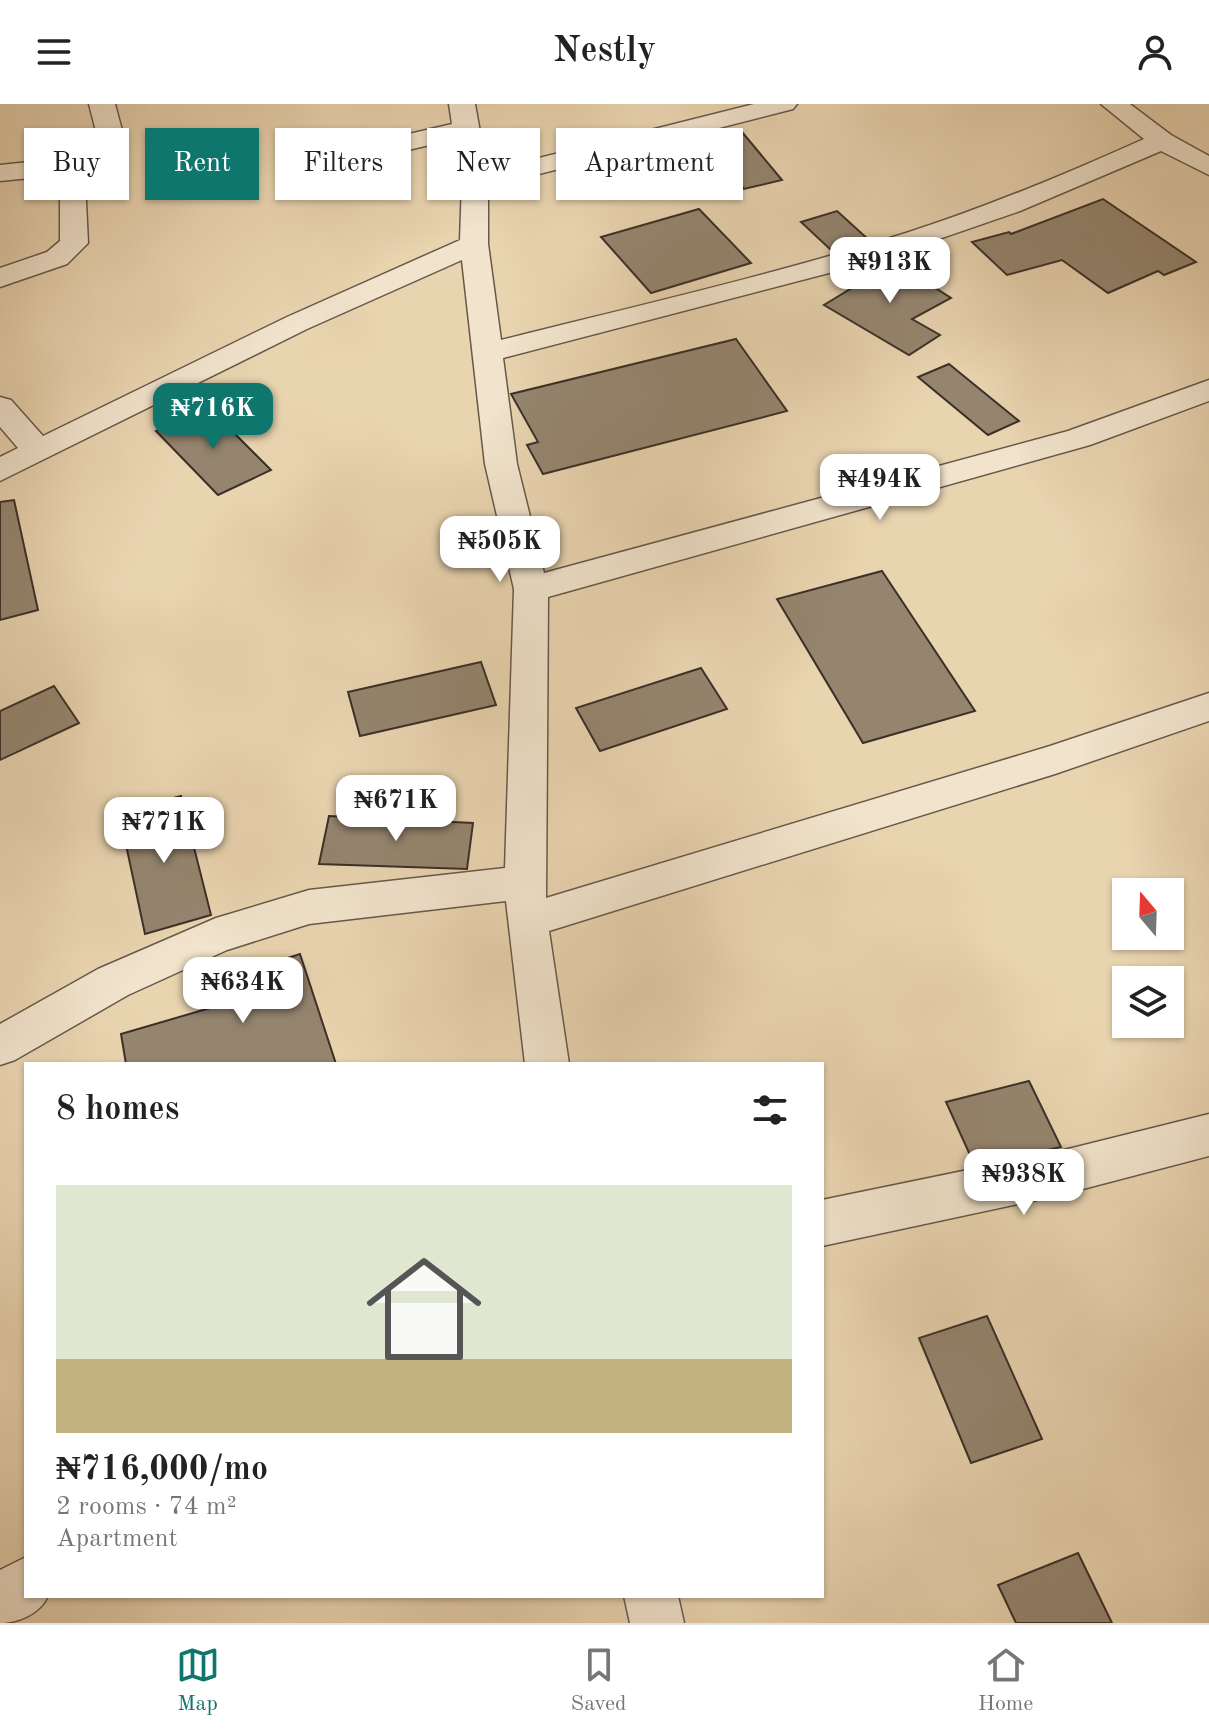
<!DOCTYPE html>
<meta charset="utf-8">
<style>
:root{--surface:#fff;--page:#f2f2f2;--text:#222;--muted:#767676;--line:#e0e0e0;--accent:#0f766e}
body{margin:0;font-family:"Old Standard TT",serif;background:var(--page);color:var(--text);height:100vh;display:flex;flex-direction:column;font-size:30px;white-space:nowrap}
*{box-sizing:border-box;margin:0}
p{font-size:26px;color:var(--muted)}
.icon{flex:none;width:44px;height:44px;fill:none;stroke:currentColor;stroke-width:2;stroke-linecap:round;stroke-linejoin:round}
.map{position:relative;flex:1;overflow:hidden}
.details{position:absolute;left:24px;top:958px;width:800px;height:536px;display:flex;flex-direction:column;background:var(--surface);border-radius:0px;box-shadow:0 2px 6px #0004}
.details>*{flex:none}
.hud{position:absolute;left:24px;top:24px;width:800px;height:72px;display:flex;gap:16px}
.needle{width:52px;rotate:341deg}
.tools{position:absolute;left:1112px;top:774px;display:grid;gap:16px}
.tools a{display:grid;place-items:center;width:72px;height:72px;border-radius:0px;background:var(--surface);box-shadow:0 2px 6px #0004;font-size:40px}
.price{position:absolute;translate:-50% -68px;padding:0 18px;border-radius:16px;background:#fff;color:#222;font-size:26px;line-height:52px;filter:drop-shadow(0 2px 4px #0008)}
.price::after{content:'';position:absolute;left:50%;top:48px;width:24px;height:18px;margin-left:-12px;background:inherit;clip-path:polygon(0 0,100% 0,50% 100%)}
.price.selected{background:var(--accent);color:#fff}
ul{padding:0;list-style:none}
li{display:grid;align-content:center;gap:16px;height:424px;padding:0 32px}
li+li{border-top:2px solid var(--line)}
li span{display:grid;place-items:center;height:248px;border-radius:0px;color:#555}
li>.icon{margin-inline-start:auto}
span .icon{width:144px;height:144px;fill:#fffc;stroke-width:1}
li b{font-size:34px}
h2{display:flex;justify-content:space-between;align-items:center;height:96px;padding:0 32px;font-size:34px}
.pill{padding:0 28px;border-radius:0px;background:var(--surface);box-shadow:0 2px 6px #0004;font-size:28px;line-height:72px}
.pill.selected{background:var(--accent);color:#fff}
header{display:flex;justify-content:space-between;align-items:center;height:104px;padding:0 32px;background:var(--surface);font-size:36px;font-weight:700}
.dock{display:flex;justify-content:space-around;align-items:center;height:112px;border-top:2px solid var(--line);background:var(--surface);font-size:22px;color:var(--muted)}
.dock a{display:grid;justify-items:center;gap:4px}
.dock .selected{color:var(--accent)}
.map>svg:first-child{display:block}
</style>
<header><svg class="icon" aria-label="menu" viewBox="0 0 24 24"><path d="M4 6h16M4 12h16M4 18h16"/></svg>Nestly<svg class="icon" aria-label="person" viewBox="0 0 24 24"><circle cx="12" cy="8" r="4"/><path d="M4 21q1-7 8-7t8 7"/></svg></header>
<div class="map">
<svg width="1209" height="1519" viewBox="0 0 1209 1519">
<rect width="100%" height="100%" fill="#e9d4b0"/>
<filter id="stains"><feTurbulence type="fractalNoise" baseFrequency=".0025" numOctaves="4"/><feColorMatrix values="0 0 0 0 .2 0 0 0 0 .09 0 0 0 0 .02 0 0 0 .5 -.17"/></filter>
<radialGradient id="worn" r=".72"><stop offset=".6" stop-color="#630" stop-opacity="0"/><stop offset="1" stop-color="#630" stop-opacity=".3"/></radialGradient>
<!-- building -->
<g fill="#95856f" stroke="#3b3028" stroke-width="2">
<path d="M742 28 782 76 744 85 705 37Z"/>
<path d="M1103 95 1196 158 1164 171 1158 167 1108 189 1062 156 1007 171 972 138 1009 128 1011 130Z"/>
<path d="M699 105 751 159 651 189 601 133Z"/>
<path d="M837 107 870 137 833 148 801 118Z"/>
<path d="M890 155 951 194 912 215 940 231 909 251 824 201 865 176 852 166Z"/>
<path d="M736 235 787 307 543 370 527 341 538 338 511 290Z"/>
<path d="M949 260 1019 317 988 331 918 273Z"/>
<path d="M208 303 271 366 218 391 156 327Z"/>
<path d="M14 396 38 506 0 516V398Z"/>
<path d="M882 467 975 607 863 639 777 495Z"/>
<path d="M481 558 496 601 360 632 348 588Z"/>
<path d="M701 564 727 605 600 647 576 604Z"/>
<path d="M54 582 79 619 0 656V607Z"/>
<path d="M181 692 211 811 145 830 119 708Z"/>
<path d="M329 712 473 719 467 765 319 760Z"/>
<path d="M300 850 336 960H126L121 930 234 897 227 873Z"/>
<path d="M1029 977 1061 1043 975 1062 946 998Z"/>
<path d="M987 1212 1042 1335 971 1359 919 1234Z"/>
<path d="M1078 1449 1112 1519H1016L998 1481Z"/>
</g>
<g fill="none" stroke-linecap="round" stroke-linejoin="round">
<defs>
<g id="street">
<path d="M89 0H115L127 45 114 59 85 77 88 139 67 160 0 183V164L47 148 60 137V71L0 77V61L88 52 100 43Z"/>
<path d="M449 0H475L487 67 754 0H797L793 5 488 83V140L501 236C637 202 773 171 906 129 987 103 1066 70 1144 35L1101 0H1130L1171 31 1209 52V71L1161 47 1020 107 875 157 503 254 517 360 544 469 1068 327 1209 276V297L1090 341 548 493 546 794 1050 642 1209 589V617L1055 670 549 827 569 960H525L506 797 309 820 227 846 128 891 15 956 0 961V920L98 865 216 814 309 786 505 764 514 485 485 360 462 156 307 225 0 377V353L18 344 0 323V293L11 296 43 332 287 213 460 136 462 78 455 35 323 66 314 64 310 58 314 52 452 20Z"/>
<path d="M1209 1010V1052L1060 1091 822 1142V1096L1060 1047Z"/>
<path d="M26 1453V1492H48C40 1510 18 1519 0 1519V1466Z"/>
<path d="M624 1492H678L684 1519H630Z"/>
</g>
</defs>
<!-- street casing -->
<use href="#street" stroke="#66594a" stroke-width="3"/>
<!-- street -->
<use href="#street" fill="#f1e3cc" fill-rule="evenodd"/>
</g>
<rect width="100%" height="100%" filter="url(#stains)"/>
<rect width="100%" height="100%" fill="url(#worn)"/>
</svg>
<div class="tools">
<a><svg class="needle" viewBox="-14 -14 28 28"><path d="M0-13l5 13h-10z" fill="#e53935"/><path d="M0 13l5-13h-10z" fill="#767676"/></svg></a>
<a><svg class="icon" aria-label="layers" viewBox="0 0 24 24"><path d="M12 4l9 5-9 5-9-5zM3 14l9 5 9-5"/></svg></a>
</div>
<b class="price" style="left:890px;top:201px">₦913K</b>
<b class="price selected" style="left:213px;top:347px">₦716K</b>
<b class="price" style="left:880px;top:418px">₦494K</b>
<b class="price" style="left:500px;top:480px">₦505K</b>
<b class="price" style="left:396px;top:739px">₦671K</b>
<b class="price" style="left:164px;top:761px">₦771K</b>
<b class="price" style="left:243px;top:921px">₦634K</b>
<b class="price" style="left:1024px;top:1113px">₦938K</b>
<div class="hud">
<a class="pill">Buy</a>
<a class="pill selected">Rent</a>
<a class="pill">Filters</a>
<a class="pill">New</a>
<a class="pill">Apartment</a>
</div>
<section class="details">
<h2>8 homes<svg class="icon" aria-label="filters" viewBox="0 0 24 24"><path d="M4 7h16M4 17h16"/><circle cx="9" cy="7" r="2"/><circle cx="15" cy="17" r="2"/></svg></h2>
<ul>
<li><span style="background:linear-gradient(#dfe7d0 70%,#c2b280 0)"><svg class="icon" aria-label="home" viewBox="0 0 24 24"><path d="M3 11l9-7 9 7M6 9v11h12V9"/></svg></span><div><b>₦716,000/mo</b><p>2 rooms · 74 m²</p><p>Apartment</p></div></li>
</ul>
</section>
</div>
<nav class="dock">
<a class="selected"><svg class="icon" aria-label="map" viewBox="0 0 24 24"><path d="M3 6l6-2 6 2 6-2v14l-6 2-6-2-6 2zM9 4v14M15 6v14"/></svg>Map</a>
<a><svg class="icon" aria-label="saved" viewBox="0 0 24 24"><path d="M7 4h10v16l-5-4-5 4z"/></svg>Saved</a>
<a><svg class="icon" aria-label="home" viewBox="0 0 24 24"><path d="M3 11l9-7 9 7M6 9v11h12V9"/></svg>Home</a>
</nav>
